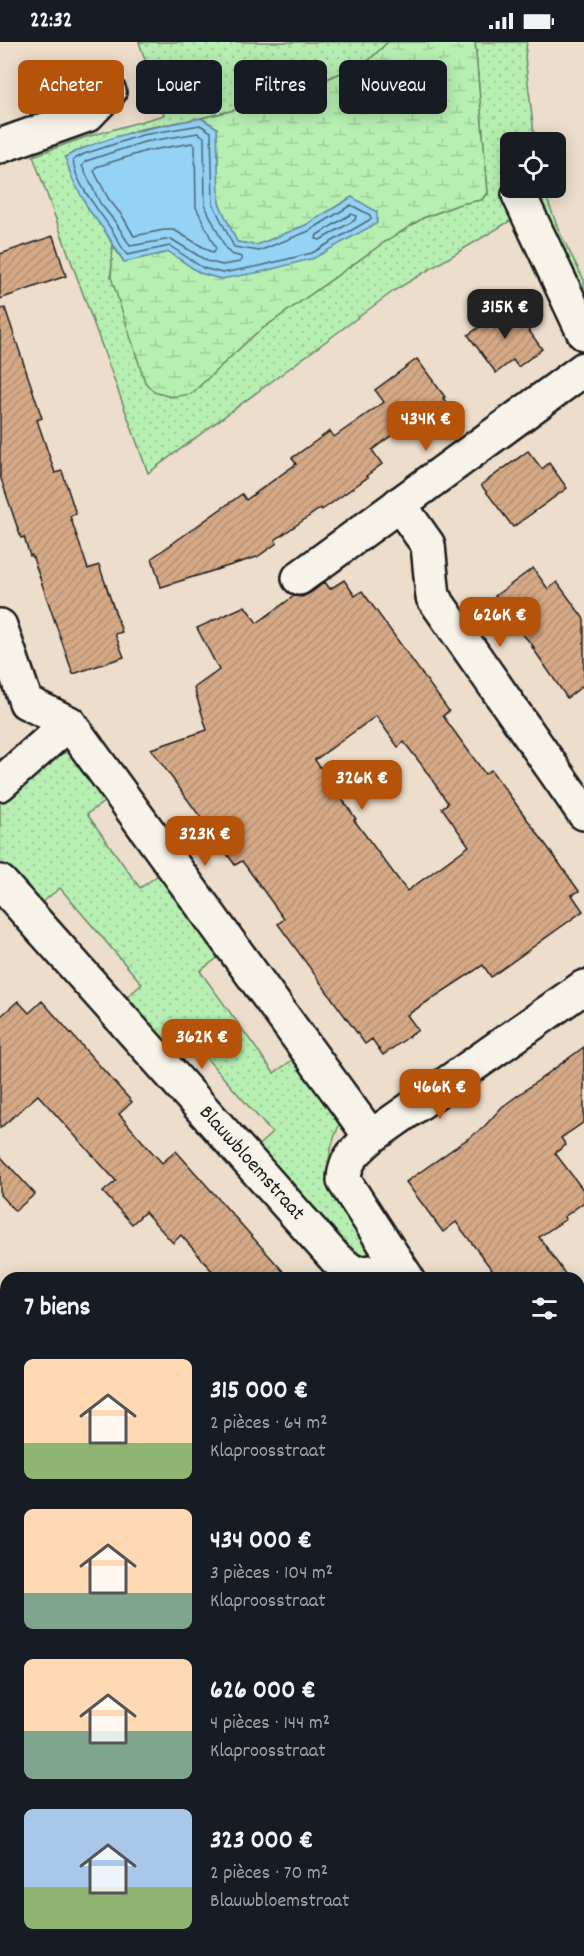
<!DOCTYPE html>
<html lang="fr">
<meta charset="utf-8">
<style>
:root{--surface:#171b24;--page:#20242c;--text:#f1f3f6;--muted:#9ea1a6;--accent:#b45309}
body{margin:0;font-family:Dekko,sans-serif;background:var(--page);color:var(--text);height:100vh;display:flex;flex-direction:column;font-size:22px;white-space:nowrap}
*{box-sizing:border-box;margin:0}
p{font-size:20px;color:var(--muted)}
.icon{flex:none;width:33px;height:33px;fill:none;stroke:currentColor;stroke-width:2;stroke-linecap:round;stroke-linejoin:round}
.map{position:relative;flex:1;overflow:hidden}
.drawer{position:absolute;left:0px;top:1230px;width:585px;height:684px;display:flex;flex-direction:column;background:var(--surface);border-radius:18px 18px 0 0;box-shadow:0 3px 15px #0003}
.drawer>*{flex:none}
.guide{position:absolute;left:18px;top:18px;width:549px;height:54px;display:flex;gap:12px}
.fabs{position:absolute;left:500px;top:90px;display:grid;gap:12px}
.fabs a{display:grid;place-items:center;width:66px;height:66px;border-radius:9px;background:var(--surface);box-shadow:0 3px 15px #0003;font-size:30px}
.price{position:absolute;translate:-50% -51px;padding:0 14px;border-radius:12px;background:var(--accent);color:#fff;font-size:20px;line-height:39px;filter:drop-shadow(0 2px 3px #0008)}
.price::after{content:'';position:absolute;left:50%;top:36px;width:18px;height:14px;margin-left:-9px;background:inherit;clip-path:polygon(0 0,100% 0,50% 100%)}
.price.active{background:#222;color:#fff}
ul{padding:0;list-style:none}
li{display:flex;align-items:center;gap:18px;height:150px;padding:0 24px}
li span{display:grid;place-items:center;flex:none;width:168px;height:120px;border-radius:9px;color:#555}
li>.icon{margin-inline-start:auto}
span .icon{width:72px;height:72px;fill:#fffc;stroke-width:1}
li b{font-size:26px}
h2{display:flex;justify-content:space-between;align-items:center;height:72px;padding:0 24px;font-size:26px}
.tag{padding:0 21px;border-radius:9px;background:var(--surface);box-shadow:0 3px 15px #0003;font-size:21px;line-height:54px}
.tag.active{background:var(--accent);color:#fff}
.status{display:flex;justify-content:space-between;align-items:center;height:42px;padding:0 30px;background:var(--surface);direction:ltr}
.status svg{height:16px;fill:currentColor}
.map>svg:first-child{display:block}
</style>
<div class="status"><b>22:32</b><svg viewBox="0 0 49 12"><path d="M0 12V9h3v3zM5 12V6h3v6zM10 12V3h3v9zM15 12V0h3v12zM26 1h20v11H26zM47 4h2v5h-2z"/></svg></div>
<div class="map">
<svg width="584" height="1914" viewBox="0 0 584 1914">
<defs>
<pattern id="green-dots" width="8" height="8" patternUnits="userSpaceOnUse" patternTransform="scale(1.5)"><rect width="8" height="8" fill="#b7efb2"/><path d="M2 2h.1M6 6h.1" fill="none" stroke="#9dcc98" stroke-width="1.8" stroke-linecap="round"/></pattern>
<pattern id="wetland-marsh" width="20" height="14" patternUnits="userSpaceOnUse" patternTransform="scale(1.5)"><rect width="20" height="14" fill="#b7efb2"/><path d="M1 5h8M5 5V1M11 12h8M15 12V8" fill="none" stroke="#9dcc98"/></pattern>
<pattern id="building-hatch" width="6" height="6" patternUnits="userSpaceOnUse" patternTransform="scale(1.5)"><rect width="6" height="6" fill="#d5a986"/><path d="M-1 1l2-2M0 6l6-6M5 7l2-2" fill="none" stroke="#b69173"/></pattern>
</defs>
<rect width="100%" height="100%" fill="#edddcb"/>
<filter id="ink" filterUnits="userSpaceOnUse"><feTurbulence type="fractalNoise" baseFrequency=".0167" numOctaves="2"/><feDisplacementMap in="SourceGraphic" scale="12" xChannelSelector="R" yChannelSelector="G"/><feConvolveMatrix kernelMatrix="1 2 1 2 8 2 1 2 1" color-interpolation-filters="sRGB"/></filter>
<g filter="url(#ink)">
<!-- green -->
<g fill="url(#green-dots)" stroke="#6a8667" stroke-width="1.5">
<path d="M139 0H388L368 19 309 45 260 62 201 76 141 87 81 107 65 115 89 168 105 189 113 204 111 235 190 352 255 292 383 201 423 176 460 162 481 158 488 152 475 0H527L525 15 535 100H510V146H524L510 179 395 248 148 431 33 114 83 96 164 73Z"/>
<path d="M528 146H543L559 189 584 238V267Z"/>
<path d="M60 711H70L81 716 111 755 87 772 140 846 164 829 224 911 200 929 274 1031 298 1014 334 1070 339 1083C314 1143 335 1156 369 1203L367 1217 353 1219 251 1110 272 1091 187 994 166 1012 118 963 142 942 60 846 35 866 0 827V757Z"/>
</g>
<!-- wetland -->
<path fill="url(#wetland-marsh)" stroke="#6a8667" stroke-width="1.5" d="M388 0H475L488 151 481 158 460 162 423 176 383 201 255 292 191 352 171 355 154 350 145 340 111 235 113 204 124 220 169 210 200 231 221 237 352 155 306 183 257 203 237 200 219 161 217 86 201 76 260 62 309 45 368 19Z"/>
<!-- water -->
<path fill="#95d3f6" stroke="#658a9f" stroke-width="1.5" d="M201 76 217 86 219 161 237 200 257 203 306 183 352 155 377 170V181L314 216 261 230 221 237 200 231 169 210 124 220 105 189 89 168 72 136 65 115C107 93 155 85 201 76Z"/>
<g fill="none" stroke-linecap="round" stroke-linejoin="round">
<!-- shore -->
<g stroke="#4c6573" stroke-width="1.5">
<path d="M200 83 211 90 213 162 234 205 259 209 309 189 351 163 370 173 371 177 312 211 260 224 222 231 203 226 170 204 127 213C120 204 116 193 109 184 96 164 76 143 73 118L84 112 142 93Z"/>
<path d="M198 91 204 95 205 164 226 207 231 212 242 215V218L240 220 222 223 207 219 171 197 130 204 116 181 100 161 82 124 86 119 144 100Z"/>
<path d="M192 101 195 104 196 165 216 207 213 211 174 188H164L134 194 123 175 108 156 94 129 96 125 146 109Z"/>
<path d="M351 172 356 174 355 178 320 198 316 197 317 193Z"/>
</g>
</g>
<!-- building -->
<g fill="url(#building-hatch)" stroke="#1c1c1c" stroke-width="1.5" fill-rule="evenodd">
<path d="M53 194 66 234 0 257V212Z"/>
<path d="M511 263 542 307 518 325 513 318 496 331 468 293Z"/>
<path d="M5 266 42 376 37 378 55 431 62 429 76 472 70 474 88 527 99 523 122 590 115 592 124 615 73 632 32 513 30 514 24 495 21 496 0 434V267Z"/>
<path d="M417 317 445 355 443 356 454 371 430 389 419 373 372 408 382 422 366 434 368 435 322 468 321 466 275 498 277 501 257 515 161 545 152 516 242 452 246 458 296 422 292 416 330 389 334 395 384 360 375 348Z"/>
<path d="M528 409 542 427 549 421 567 446 513 485 481 443Z"/>
<path d="M533 526 548 547 557 540 584 577V643L567 656 532 605H534L511 579 495 554Z"/>
<path d="M344 538 355 554 362 549 449 669 443 674 470 711 485 732 491 728 546 803 579 849 572 853 583 869 491 935 483 923 407 973 418 988 383 1013 372 997 365 1002 278 882 284 877 253 834 242 819 235 823 151 707 207 688 194 646 219 628 197 586 245 564 257 581 294 554 302 555 310 551 325 540 330 547ZM376 674 398 705 404 700 421 722 448 761 442 766 469 804 407 849 354 778 356 777 315 718Z"/>
<path d="M18 959 29 971 42 959 132 1060 119 1072 143 1100 162 1121 176 1109 289 1236H218L181 1193 173 1201 145 1170 132 1182 103 1150 116 1139 38 1053 0 1086V975Z"/>
<path d="M584 1005V1080L561 1096 566 1103 555 1111 584 1149V1160L564 1175 566 1177 539 1195 568 1236H498L456 1180 443 1190 406 1140 483 1086 502 1065Z"/>
<path d="M0 1114 35 1152 15 1169 0 1153Z"/>
</g>
<g fill="none" stroke-linecap="round" stroke-linejoin="round">
<defs>
<g id="street">
<path d="M0 104 87 73 109 50"/>
<path d="M519 153 584 291"/>
<path d="M399 462 428 503 433 555 584 771"/>
<path d="M299 536 584 327"/>
<path d="M0 584 26 660 69 681 371 1095"/>
<path d="M0 742 69 681"/>
<path d="M0 840 336 1217 355 1232 400 1227"/>
<path d="M407 1236 344 1139C344 1117 356 1109 371 1095L584 945"/>
<path d="M579 1394 584 1391"/>
<path d="M579 1471 584 1478"/>
<path d="M0 1524 6 1531"/>
<path d="M262 1908 266 1914"/>
</g>
</defs>
<!-- street casing -->
<use href="#street" stroke="#1c1c1c" stroke-width="38"/>
<!-- street -->
<use href="#street" stroke="#f7f3e8" stroke-width="33"/>
</g>
</g>
<g text-anchor="middle" dominant-baseline="central" stroke-width="4.5" stroke-linejoin="round" paint-order="stroke">
<!-- street labels -->
<g font-size="21" fill="#1c1c1c" stroke="#f7f3e8">
<text transform="translate(251 1122) rotate(48)">Blauwbloemstraat</text>
</g>
</g>
</svg>
<div class="fabs">
<a><svg class="icon" aria-label="locate" viewBox="0 0 24 24"><circle cx="12" cy="12" r="6"/><path d="M12 2v4M12 18v4M2 12h4M18 12h4"/></svg></a>
</div>
<b class="price active" style="left:505px;top:298px">315K €</b>
<b class="price" style="left:426px;top:410px">434K €</b>
<b class="price" style="left:500px;top:606px">626K €</b>
<b class="price" style="left:362px;top:769px">326K €</b>
<b class="price" style="left:205px;top:825px">323K €</b>
<b class="price" style="left:202px;top:1028px">362K €</b>
<b class="price" style="left:440px;top:1078px">466K €</b>
<div class="guide">
<a class="tag active">Acheter</a>
<a class="tag">Louer</a>
<a class="tag">Filtres</a>
<a class="tag">Nouveau</a>
</div>
<section class="drawer">
<h2>7 biens<svg class="icon" aria-label="filters" viewBox="0 0 24 24"><path d="M4 7h16M4 17h16"/><circle cx="9" cy="7" r="2"/><circle cx="15" cy="17" r="2"/></svg></h2>
<ul>
<li><span style="background:linear-gradient(#ffd9b3 70%,#8fb573 0)"><svg class="icon" aria-label="home" viewBox="0 0 24 24"><path d="M3 11l9-7 9 7M6 9v11h12V9"/></svg></span><div><b>315 000 €</b><p>2 pièces · 64 m²</p><p>Klaproosstraat</p></div></li>
<li><span style="background:linear-gradient(#ffd9b3 70%,#7fa58c 0)"><svg class="icon" aria-label="home" viewBox="0 0 24 24"><path d="M3 11l9-7 9 7M6 9v11h12V9"/></svg></span><div><b>434 000 €</b><p>3 pièces · 104 m²</p><p>Klaproosstraat</p></div></li>
<li><span style="background:linear-gradient(#ffd9b3 60%,#7fa58c 0)"><svg class="icon" aria-label="home" viewBox="0 0 24 24"><path d="M3 11l9-7 9 7M6 9v11h12V9"/></svg></span><div><b>626 000 €</b><p>4 pièces · 144 m²</p><p>Klaproosstraat</p></div></li>
<li><span style="background:linear-gradient(#a9c7e8 65%,#8fb573 0)"><svg class="icon" aria-label="home" viewBox="0 0 24 24"><path d="M3 11l9-7 9 7M6 9v11h12V9"/></svg></span><div><b>323 000 €</b><p>2 pièces · 70 m²</p><p>Blauwbloemstraat</p></div></li>
</ul>
</section>
</div>
